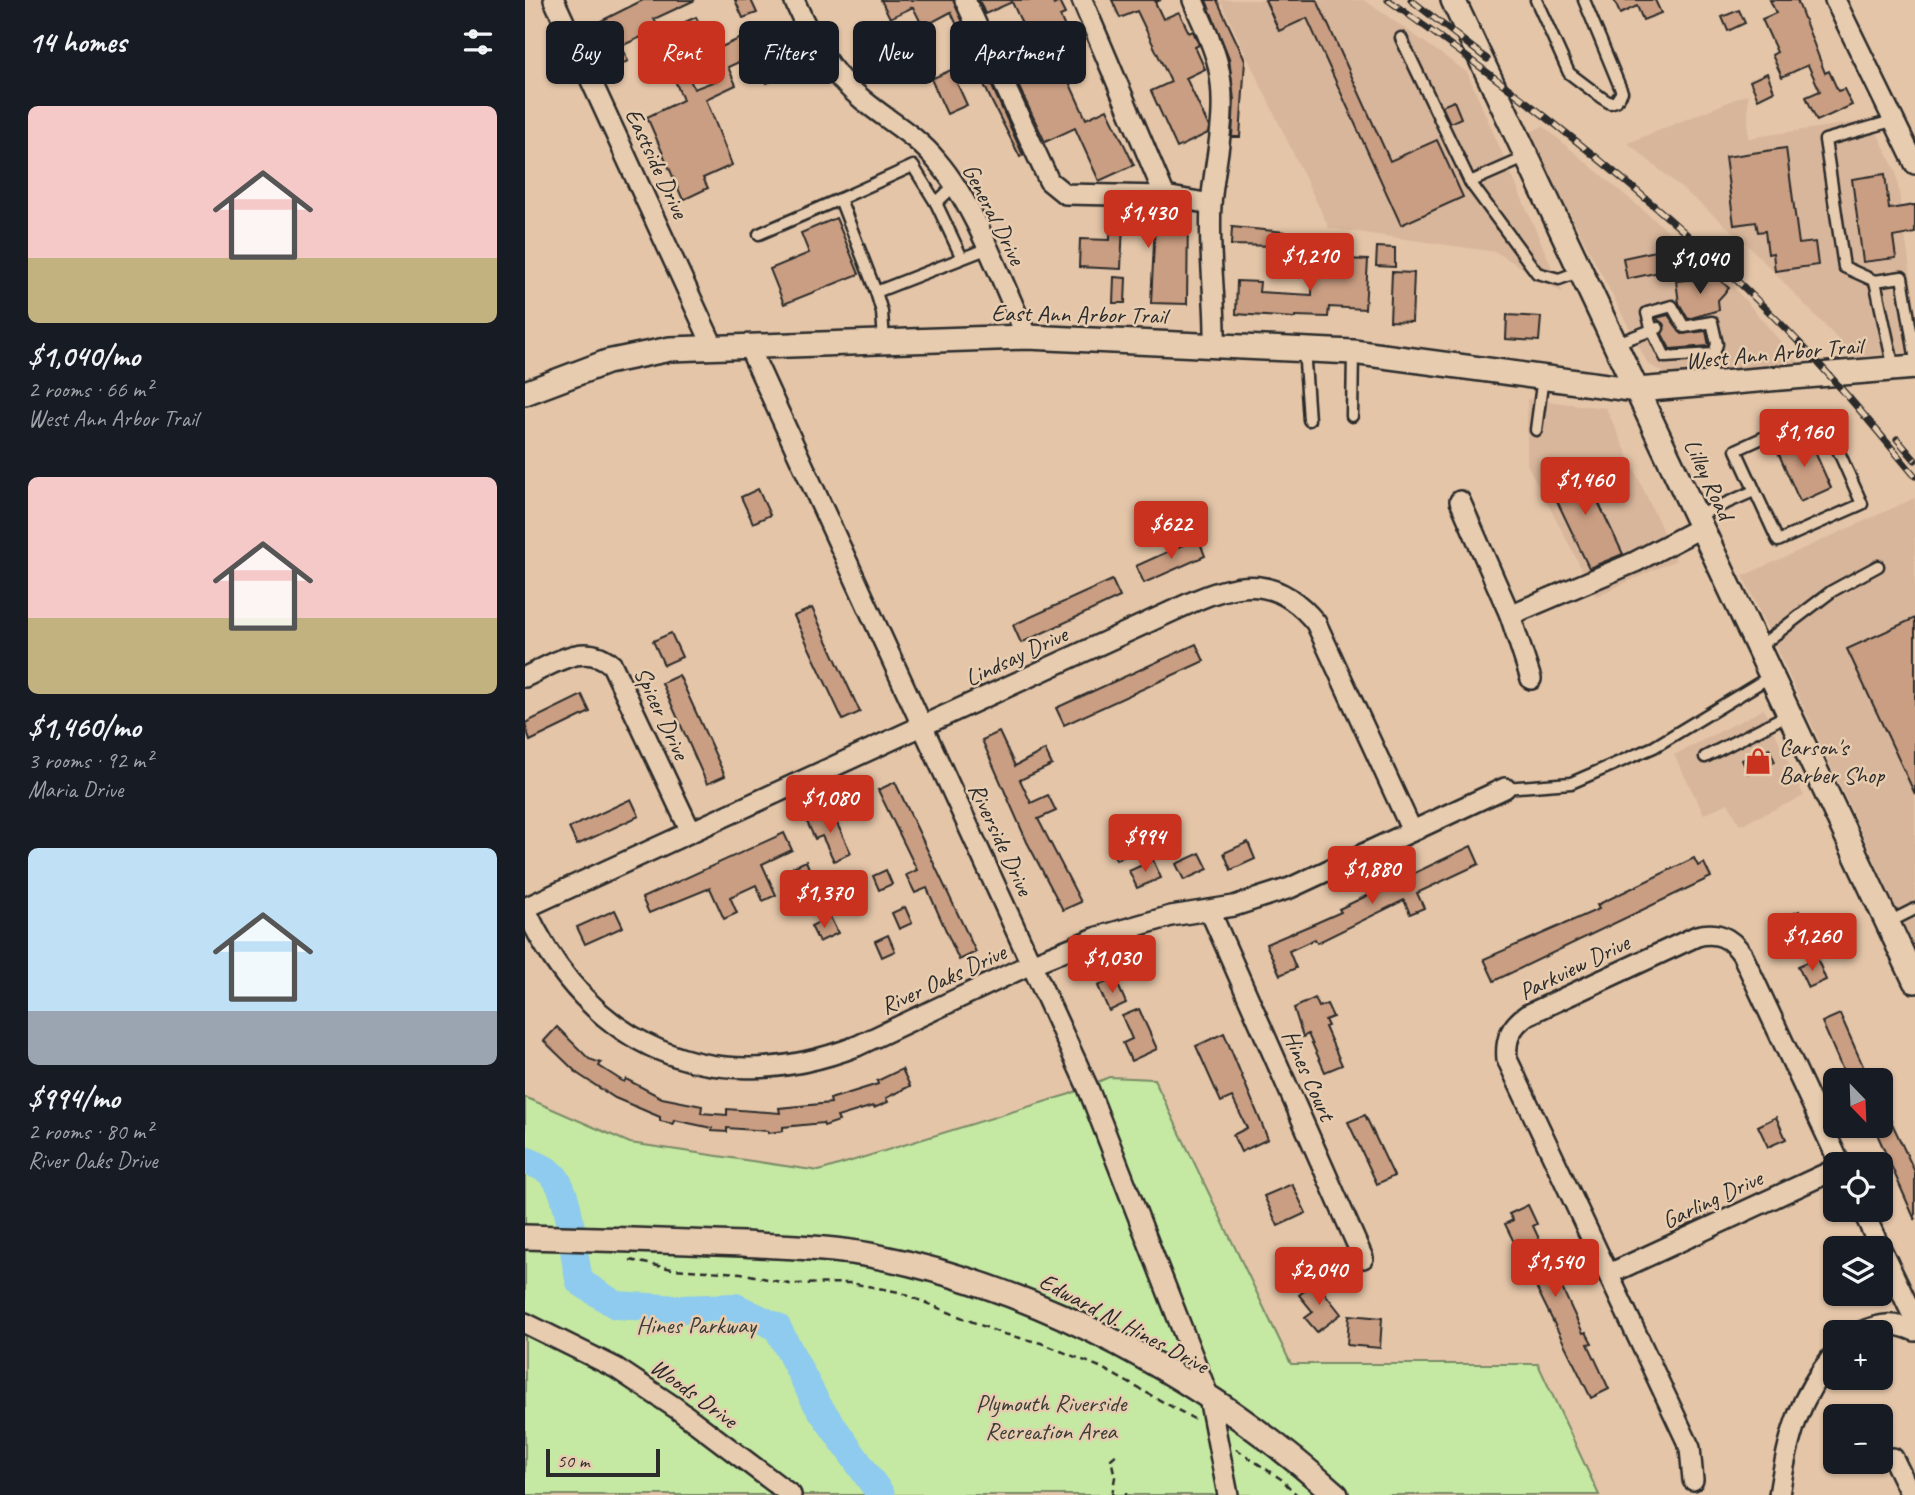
<!DOCTYPE html>
<meta charset="utf-8">
<style>
:root{--surface:#171b24;--page:#20242c;--text:#f1f3f6;--muted:#9ea1a6;--accent:#c8321e}
body{margin:0;font-family:Caveat,sans-serif;background:var(--page);color:var(--text);height:100vh;display:flex;flex-direction:column;font-size:26px;white-space:nowrap}
*{box-sizing:border-box;margin:0}
p{font-size:23px;color:var(--muted)}
.icon{flex:none;width:38px;height:38px;fill:none;stroke:currentColor;stroke-width:2;stroke-linecap:round;stroke-linejoin:round}
.map{position:relative;flex:1;overflow:hidden}
.panel{display:flex;flex-direction:column;background:var(--surface);width:525px}
.panel>*{flex:none}
.top-card{position:absolute;left:21px;top:21px;width:665px;height:63px;display:flex;gap:14px}
.needle{width:46px;rotate:157deg}
.fabs{position:absolute;left:1298px;top:1068px;display:grid;gap:14px}
.fabs a{display:grid;place-items:center;width:70px;height:70px;border-radius:10px;background:var(--surface);box-shadow:0 2px 5px #0004;font-size:35px}
.scale{position:absolute;left:21px;bottom:18px;width:114px;box-sizing:border-box;padding-left:7px;border:4px solid #2b2b2b;border-top:0;font-size:19px;line-height:24px;white-space:nowrap;color:#2b2b2b;-webkit-text-stroke:5px #e7ccaf;paint-order:stroke}
.price{position:absolute;translate:-50% -60px;padding:0 16px;border-radius:7px;background:var(--accent);color:#fff;font-size:23px;line-height:46px;filter:drop-shadow(0 2px 4px #0008)}
.price::after{content:'';position:absolute;left:50%;top:42px;width:21px;height:16px;margin-left:-10px;background:inherit;clip-path:polygon(0 0,100% 0,50% 100%)}
.price.on{background:#222;color:#fff}
ul{padding:0;list-style:none}
li{display:grid;align-content:center;gap:14px;height:371px;padding:0 28px}
li span{display:grid;place-items:center;height:217px;border-radius:10px;color:#555}
li>.icon{margin-inline-start:auto}
span .icon{width:126px;height:126px;fill:#fffc;stroke-width:1}
li b{font-size:30px}
h2{display:flex;justify-content:space-between;align-items:center;height:84px;padding:0 28px;font-size:30px}
.tag{padding:0 24px;border-radius:10px;background:var(--surface);box-shadow:0 2px 5px #0004;font-size:24px;line-height:63px}
.tag.on{background:var(--accent);color:#fff}
main{display:flex;flex:1;min-height:0}
.map>svg:first-child{display:block}
</style>
<main>
<section class="panel">
<h2>14 homes<svg class="icon" aria-label="filters" viewBox="0 0 24 24"><path d="M4 7h16M4 17h16"/><circle cx="9" cy="7" r="2"/><circle cx="15" cy="17" r="2"/></svg></h2>
<ul>
<li><span style="background:linear-gradient(#f6c9c9 70%,#c2b280 0)"><svg class="icon" aria-label="home" viewBox="0 0 24 24"><path d="M3 11l9-7 9 7M6 9v11h12V9"/></svg></span><div><b>$1,040/mo</b><p>2 rooms · 66 m²</p><p>West Ann Arbor Trail</p></div></li>
<li><span style="background:linear-gradient(#f6c9c9 65%,#c2b280 0)"><svg class="icon" aria-label="home" viewBox="0 0 24 24"><path d="M3 11l9-7 9 7M6 9v11h12V9"/></svg></span><div><b>$1,460/mo</b><p>3 rooms · 92 m²</p><p>Maria Drive</p></div></li>
<li><span style="background:linear-gradient(#bfe0f5 75%,#9aa5b1 0)"><svg class="icon" aria-label="home" viewBox="0 0 24 24"><path d="M3 11l9-7 9 7M6 9v11h12V9"/></svg></span><div><b>$994/mo</b><p>2 rooms · 80 m²</p><p>River Oaks Drive</p></div></li>
</ul>
</section>
<div class="map">
<svg width="1390" height="1495" viewBox="0 0 1390 1495">
<rect width="100%" height="100%" fill="#e4c5a8"/>
<filter id="ink" filterUnits="userSpaceOnUse"><feTurbulence type="fractalNoise" baseFrequency=".0143" numOctaves="2"/><feDisplacementMap in="SourceGraphic" scale="14" xChannelSelector="R" yChannelSelector="G"/><feConvolveMatrix kernelMatrix="1 2 1 2 8 2 1 2 1" color-interpolation-filters="sRGB"/></filter>
<g filter="url(#ink)">
<!-- built -->
<g fill="#d8b69b">
<path d="M695 0H839L942 72 1038 293 971 252 804 228Z"/>
<path d="M1223 94V138L1346 120 1371 172 1390 304V352L1330 357 1218 240 1103 143Z"/>
<path d="M1018 126 1207 285 1274 363 1143 375 1123 364 1003 133Z"/>
<path d="M1002 399 1081 408 1151 560 1071 596 1002 464Z"/>
<path d="M1390 498V948L1218 576Z"/>
<path d="M1239 709 1279 796 1215 825 1203 803 1179 814 1149 755Z"/>
</g>
<!-- green -->
<path fill="#c5e8a2" stroke="#788a66" stroke-width="2" d="M584 1077 629 1079 766 1364H1013L1074 1495H0V1097L105 1143 294 1171 545 1094Z"/>
<g fill="none" stroke-linecap="round" stroke-linejoin="round">
<!-- river -->
<path stroke="#8ecbee" stroke-width="28" d="M0 1160C8 1163 23 1169 29 1176 48 1200 46 1252 55 1282L91 1305 155 1309 210 1307 252 1327 292 1404 356 1495"/>
</g>
<!-- building -->
<g fill="#ca9e82" stroke="#2b2b2b" stroke-width="2">
<path d="M118 0H170L129 19 134 29 96 46 103 61 89 67 70 24Z"/>
<path d="M210 0H226L232 13 218 18Z"/>
<path d="M356 0H428L498 155 495 157 467 102 426 12 398 27 388 7 365 18Z"/>
<path d="M454 0H526L529 5 534 2 540 14 535 16 545 39 528 47 561 119 582 109 609 165 574 181 550 128 520 142 493 85 520 73 487 2 460 14Z"/>
<path d="M587 0H636L630 2 638 19 654 12 664 33 668 31 674 45 670 47 680 69 661 78 684 127 683 133 652 148 626 91 646 82 612 11 595 18Z"/>
<path d="M681 0H692L720 60 715 137H707L709 100 704 58Z"/>
<path d="M740 0H792L865 161 912 140 938 197 876 225 782 18 754 31Z"/>
<path d="M1089 0H1130L1136 13 1118 20 1112 6 1095 14Z"/>
<path d="M1245 0H1272L1300 73 1304 71 1313 91 1319 89 1327 105 1292 121 1281 97 1295 91 1283 65 1257 77 1247 55 1252 52 1237 19 1251 13Z"/>
<path d="M1214 10 1220 23 1203 31 1197 17Z"/>
<path d="M171 17 178 31 167 36 160 22Z"/>
<path d="M236 29 249 59 257 55 262 66 258 68 261 75 242 83 229 55 203 67 211 85 181 99 207 165 178 178 183 188 158 200 122 117 158 100 144 66 157 61 169 89 193 80 180 49 193 43 194 48Z"/>
<path d="M367 31 376 50 351 61 342 42Z"/>
<path d="M397 48 406 67 381 79 372 59Z"/>
<path d="M426 70 442 105 422 114 406 79Z"/>
<path d="M1242 73 1249 91 1233 99 1225 81Z"/>
<path d="M929 101 936 118 925 123 917 106Z"/>
<path d="M1261 148 1274 244 1290 242 1293 265 1250 271 1248 253 1243 254 1240 231 1233 232 1231 222 1209 225 1200 157Z"/>
<path d="M1360 174 1364 209 1390 205V233L1368 237 1371 258 1338 262 1327 179Z"/>
<path d="M586 207 639 208 663 213 662 304 626 303 630 222H598L596 269 554 267 555 239 585 240Z"/>
<path d="M311 218 334 274 259 304 245 269 284 253 276 233Z"/>
<path d="M707 227 760 232V246L706 245Z"/>
<path d="M852 247 870 248V267L851 266Z"/>
<path d="M1140 249 1144 270 1102 279 1098 258Z"/>
<path d="M821 259 843 260 840 309 804 307 803 317 770 316V318L711 314 712 281 735 282 734 292 787 295 788 263 821 264Z"/>
<path d="M867 272 889 273 887 322 865 321Z"/>
<path d="M589 277 601 278 600 303H588Z"/>
<path d="M1191 277 1204 288 1193 300 1194 310 1163 319 1154 303 1151 281Z"/>
<path d="M982 315 1016 317 1014 341 981 339Z"/>
<path d="M1143 315 1157 334 1181 331 1184 346 1145 349 1137 334 1140 325 1131 318Z"/>
<path d="M1283 436 1306 488 1275 502 1252 450Z"/>
<path d="M1056 466 1098 554 1064 568 1023 482Z"/>
<path d="M233 489 245 515 228 523 216 497Z"/>
<path d="M673 538 680 556 619 583 611 566Z"/>
<path d="M587 580 595 597 496 643 488 625Z"/>
<path d="M287 608 335 712 318 720 269 616Z"/>
<path d="M1390 618V794L1322 649Z"/>
<path d="M146 633 157 657 139 665 128 641Z"/>
<path d="M671 644 679 661 539 725 531 708Z"/>
<path d="M154 675 200 776 182 784 137 683Z"/>
<path d="M57 695 65 712 5 741 0 723Z"/>
<path d="M474 732 490 766 520 750 527 765 495 780 506 803 523 795 531 811 513 819 556 902 538 910 502 842 457 740Z"/>
<path d="M1244 748 1250 762 1223 773 1217 760Z"/>
<path d="M370 782 451 952 434 960 402 888 390 893 381 875 392 870 353 790Z"/>
<path d="M106 799 114 816 52 845 44 828Z"/>
<path d="M306 811 326 853 309 861 297 836 290 839 282 822Z"/>
<path d="M259 833 267 850 237 864 251 895 238 901 231 885 205 897 212 913 199 919 185 888 124 913 117 898Z"/>
<path d="M597 838 605 854 591 860 584 844Z"/>
<path d="M723 842 730 859 706 870 699 853Z"/>
<path d="M946 846 954 864 892 893 899 908 885 914 879 900 792 943 790 939 764 951 771 968 755 975 741 944 791 923 816 912 814 909Z"/>
<path d="M675 853 683 869 659 880 651 864Z"/>
<path d="M1169 858 1173 866 1179 863 1186 877 969 981 959 959 1074 909 1072 905Z"/>
<path d="M628 860 636 878 612 888 604 871Z"/>
<path d="M281 861 288 878 275 883 268 867Z"/>
<path d="M361 870 367 884 354 890 348 876Z"/>
<path d="M380 907 387 923 374 929 367 913Z"/>
<path d="M90 910 98 927 60 944 52 927Z"/>
<path d="M1274 911 1284 933 1266 941 1256 919Z"/>
<path d="M305 917 313 933 294 942 286 926Z"/>
<path d="M363 935 370 951 357 957 350 941Z"/>
<path d="M1292 958 1301 980 1283 988 1273 966Z"/>
<path d="M590 978 601 1003 584 1011 573 986Z"/>
<path d="M790 998 794 1007 802 1004 808 1017 800 1020 803 1026 800 1027 817 1065 800 1072 783 1034 778 1037 769 1008Z"/>
<path d="M614 1009 632 1049 606 1061 598 1043 607 1039 597 1016Z"/>
<path d="M1315 1014 1342 1075 1331 1080H1322L1297 1022Z"/>
<path d="M32 1027 64 1059 76 1063 74 1066 99 1082 101 1079 137 1098 177 1106 176 1113 202 1115V1109L255 1113 254 1108 306 1103 305 1099 353 1084 352 1081 377 1069 385 1086 361 1098 363 1102 349 1108 348 1106 312 1117 314 1121 299 1126 298 1123 258 1127V1131L243 1133V1131L202 1128V1132L187 1131V1128L149 1120 148 1124 135 1121V1117L90 1098 53 1074 19 1041Z"/>
<path d="M699 1033 743 1139 716 1152 708 1135 722 1128 707 1097 696 1102 671 1046Z"/>
<path d="M1356 1100 1390 1172V1220L1353 1136 1356 1134Z"/>
<path d="M840 1115 869 1176 852 1184 823 1122Z"/>
<path d="M1251 1117 1261 1139 1243 1147 1233 1126Z"/>
<path d="M767 1184 781 1213 753 1226 739 1196Z"/>
<path d="M1003 1205 1012 1224 1008 1226 1058 1333 1061 1332 1067 1343 1063 1344 1084 1389 1066 1398 980 1224 988 1220 984 1214Z"/>
<path d="M791 1282 816 1314 792 1332 780 1318 788 1312 774 1295Z"/>
<path d="M824 1315 857 1318 855 1348 822 1345Z"/>
</g>
<g fill="none" stroke-linecap="round" stroke-linejoin="round">
<defs>
<g id="service">
<path d="M1011 0 1044 73 1077 98 1085 103 1091 101 1097 92 1059 0"/>
<path d="M876 38 945 182 1002 157"/>
<path d="M1367 121 1300 140 1319 267 1350 281 1377 277 1390 355"/>
<path d="M945 182 1012 273 1034 279 1056 271"/>
<path d="M430 185 411 203 437 258"/>
<path d="M234 234 315 199"/>
<path d="M1350 281 1369 369"/>
<path d="M351 292 315 199 388 166 411 203"/>
<path d="M1133 328 1127 330 1122 313 1147 306 1159 327 1187 322 1192 344 1189 354"/>
<path d="M359 341 357 312 351 292 461 249"/>
<path d="M1092 343 1127 330 1140 357 1189 354 1185 366 1188 384"/>
<path d="M779 348 784 420"/>
<path d="M827 416 828 352"/>
<path d="M1284 421 1313 450 1337 504 1253 541 1211 450 1268 424Z"/>
<path d="M1011 430 1018 377"/>
<path d="M1172 516 1229 491"/>
<path d="M1234 647 1307 591 1353 566"/>
<path d="M1180 757 1264 714"/>
<path d="M980 788 1046 783 1129 747 1246 676"/>
<path d="M1362 923 1390 909"/>
</g>
<g id="minor">
<path d="M29 0 188 346"/>
<path d="M269 0C286 39 304 73 338 100 363 121 391 135 412 161 450 205 477 283 502 337"/>
<path d="M440 0 524 181 540 194 640 196 686 204"/>
<path d="M557 0 640 196"/>
<path d="M668 0C676 21 688 43 693 65 704 113 690 158 686 204 683 252 691 297 690 344"/>
<path d="M1310 0 1390 164"/>
<path d="M223 345 563 1088 684 1398 703 1495"/>
<path d="M935 501 985 615 1006 679"/>
<path d="M985 615 1110 562 1177 527"/>
<path d="M0 677C28 664 60 640 87 665L166 832"/>
<path d="M0 908C64 1048 186 1102 332 1046L506 964 573 937 646 916 709 906 765 888 980 788"/>
<path d="M0 908 665 603C715 580 753 576 791 623L887 831"/>
<path d="M685 911 838 1258"/>
<path d="M1337 1209 1355 1248"/>
<path d="M1356 1249 1387 1314 1390 1330"/>
<path d="M1084 1274 1311 1169"/>
<path d="M0 1323 91 1368 151 1408 266 1495"/>
<path d="M1336 1332C1357 1323 1369 1322 1390 1331"/>
<path d="M1368 1458 1386 1495"/>
<path d="M1168 1480 1165 1448 982 1059C980 1039 986 1026 1002 1015L1172 936C1192 931 1205 937 1217 954L1315 1164"/>
<path d="M1254 1495C1263 1437 1273 1398 1311 1352"/>
</g>
<g id="tertiary">
<path d="M928 0 1390 981"/>
<path d="M0 393 82 362 145 349 502 337 828 352 1112 390 1390 367"/>
<path d="M0 1237C73 1239 145 1241 218 1244 260 1247 303 1247 345 1255 517 1288 681 1379 811 1495"/>
</g>
</defs>
<!-- service casing -->
<use href="#service" stroke="#2b2b2b" stroke-width="15"/>
<!-- minor casing -->
<use href="#minor" stroke="#2b2b2b" stroke-width="24"/>
<!-- tertiary casing -->
<use href="#tertiary" stroke="#2b2b2b" stroke-width="28"/>
<!-- path -->
<g stroke="#2b2b2b" stroke-width="2.5" stroke-dasharray="7 5" stroke-linecap="butt">
<path d="M105 1260 147 1269 216 1273 264 1284 326 1283 374 1292 475 1333 516 1343 575 1367 669 1419"/>
<path d="M711 1449 756 1479 772 1495"/>
<path d="M587 1495 590 1477 586 1459 594 1452"/>
<path d="M601 1495V1493"/>
</g>
<!-- service -->
<use href="#service" stroke="#e7ccaf" stroke-width="10"/>
<!-- minor -->
<use href="#minor" stroke="#e7ccaf" stroke-width="19"/>
<!-- tertiary -->
<use href="#tertiary" stroke="#e7ccaf" stroke-width="23"/>
<defs>
<g id="rail">
<path d="M863 0C1004 100 1143 208 1264 332 1309 378 1349 427 1390 476"/>
<path d="M886 0 962 59"/>
<path d="M1372 439 1390 460"/>
</g>
</defs>
<!-- rail casing -->
<use href="#rail" stroke="#2b2b2b" stroke-width="7"/>
<!-- rail -->
<use href="#rail" stroke="#e7ccaf" stroke-width="4.5" stroke-dasharray="13" stroke-linecap="butt"/>
</g>
</g>
<!-- icons -->
<defs>
<symbol id="shop-bare" viewBox="-9 -9 18 18"><path d="M-5-2.5h2.3a2.7 3.5 0 0 1 5.4 0H5L5.5 6h-11ZM-1.5-2.5h3a1.5 2.3 0 0 0-3 0Z" fill="#c8321e" stroke="#e7ccaf" stroke-width="2.5" paint-order="stroke"/></symbol>
</defs>
<g fill-rule="evenodd">
<use href="#shop-bare" x="1214" y="742" width="38" height="38"/>
</g>
<g text-anchor="middle" dominant-baseline="central" stroke-width="5" stroke-linejoin="round" paint-order="stroke">
<!-- street labels -->
<g font-size="24" fill="#2b2b2b" stroke="#e7ccaf">
<text transform="translate(132 163) rotate(65)">Eastside Drive</text>
<text transform="translate(469 214) rotate(63)">General Drive</text>
<text transform="translate(554 314) rotate(1)">East Ann Arbor Trail</text>
<text transform="translate(1249 353) rotate(-5)">West Ann Arbor Trail</text>
<text transform="translate(1184 479) rotate(65)">Lilley Road</text>
<text transform="translate(491 656) rotate(-25)">Lindsay Drive</text>
<text transform="translate(137 713) rotate(65)">Spicer Drive</text>
<text transform="translate(476 839) rotate(65)">Riverside Drive</text>
<text transform="translate(1049 967) rotate(-26)">Parkview Drive</text>
<text transform="translate(418 979) rotate(-25)">River Oaks Drive</text>
<text transform="translate(784 1075) rotate(66)">Hines Court</text>
<text transform="translate(1187 1199) rotate(-25)">Garling Drive</text>
<text transform="translate(599 1323) rotate(28)">Edward N. Hines Drive</text>
<text transform="translate(169 1393) rotate(36)">Woods Drive</text>
</g>
<!-- poi labels -->
<g font-size="24" fill="#2b2b2b" stroke="#e7ccaf" text-anchor="start">
<text x="1254" y="747">Carson's<tspan x="1254" dy="28">Barber Shop</tspan></text>
</g>
<!-- park labels -->
<g font-size="24" fill="#3a3e37" stroke="#e7ccaf">
<text x="171" y="1325">Hines Parkway</text>
<text x="526" y="1403">Plymouth Riverside<tspan x="526" dy="28">Recreation Area</tspan></text>
</g>
</g>
</svg>
<div class="fabs">
<a><svg class="needle" viewBox="-14 -14 28 28"><path d="M0-13l5 13h-10z" fill="#e53935"/><path d="M0 13l5-13h-10z" fill="#9ea1a6"/></svg></a>
<a><svg class="icon" aria-label="locate" viewBox="0 0 24 24"><circle cx="12" cy="12" r="6"/><path d="M12 2v4M12 18v4M2 12h4M18 12h4"/></svg></a>
<a><svg class="icon" aria-label="layers" viewBox="0 0 24 24"><path d="M12 4l9 5-9 5-9-5zM3 14l9 5 9-5"/></svg></a>
<a>+</a>
<a>−</a>
</div>
<div class="scale">50 m</div>
<b class="price" style="left:623px;top:250px">$1,430</b>
<b class="price" style="left:785px;top:293px">$1,210</b>
<b class="price on" style="left:1175px;top:296px">$1,040</b>
<b class="price" style="left:1279px;top:469px">$1,160</b>
<b class="price" style="left:1060px;top:517px">$1,460</b>
<b class="price" style="left:646px;top:561px">$622</b>
<b class="price" style="left:305px;top:835px">$1,080</b>
<b class="price" style="left:620px;top:874px">$994</b>
<b class="price" style="left:847px;top:906px">$1,880</b>
<b class="price" style="left:299px;top:930px">$1,370</b>
<b class="price" style="left:1287px;top:973px">$1,260</b>
<b class="price" style="left:587px;top:995px">$1,030</b>
<b class="price" style="left:1030px;top:1299px">$1,540</b>
<b class="price" style="left:794px;top:1307px">$2,040</b>
<div class="top-card">
<a class="tag">Buy</a>
<a class="tag on">Rent</a>
<a class="tag">Filters</a>
<a class="tag">New</a>
<a class="tag">Apartment</a>
</div>
</div>
</main>
